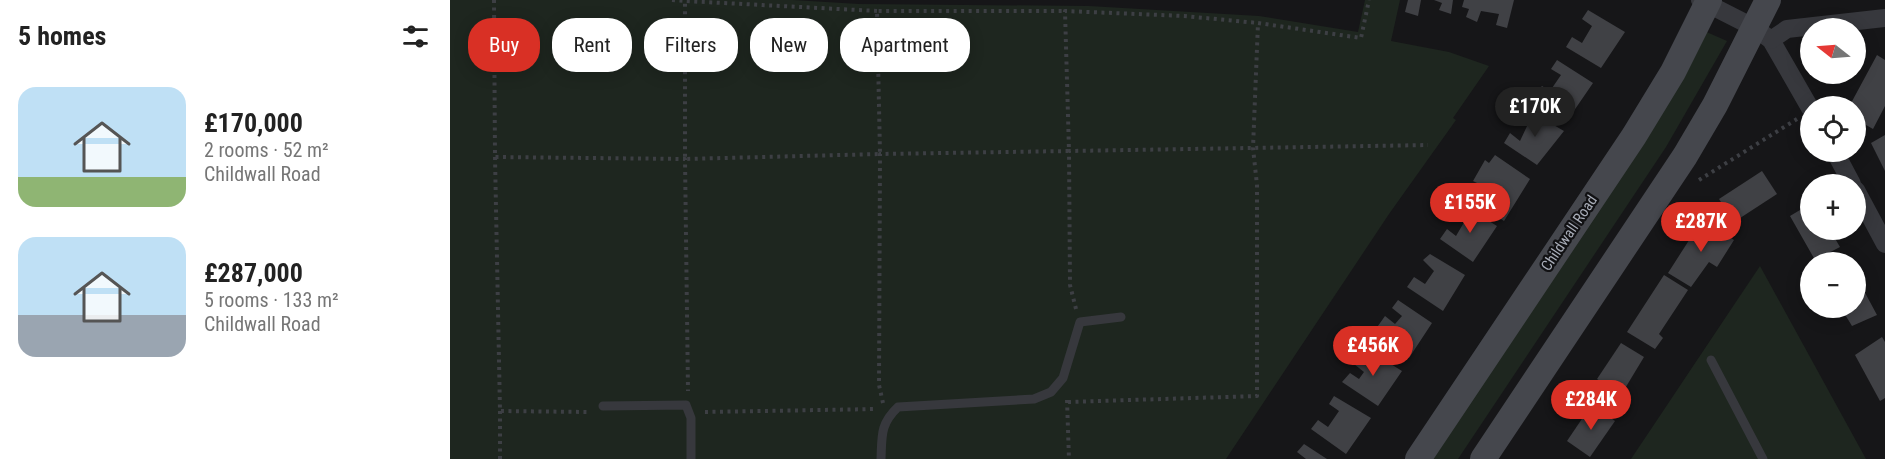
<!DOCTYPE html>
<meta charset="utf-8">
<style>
:root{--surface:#fff;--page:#f6f6f6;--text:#222;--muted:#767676;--accent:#d93025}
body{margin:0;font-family:"Roboto Condensed",sans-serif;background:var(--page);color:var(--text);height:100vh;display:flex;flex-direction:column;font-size:22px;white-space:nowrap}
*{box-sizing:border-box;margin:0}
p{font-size:20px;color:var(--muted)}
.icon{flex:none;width:33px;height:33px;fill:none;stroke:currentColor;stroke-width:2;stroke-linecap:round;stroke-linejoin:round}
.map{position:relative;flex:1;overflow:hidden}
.sheet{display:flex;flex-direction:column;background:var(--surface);width:450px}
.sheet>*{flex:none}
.top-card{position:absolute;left:18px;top:18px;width:570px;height:54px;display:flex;gap:12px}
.needle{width:39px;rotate:287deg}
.controls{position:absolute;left:1350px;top:18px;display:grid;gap:12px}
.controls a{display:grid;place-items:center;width:66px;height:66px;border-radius:50%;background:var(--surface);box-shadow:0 3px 15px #0003;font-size:30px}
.price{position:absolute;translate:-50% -51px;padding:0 14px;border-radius:21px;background:var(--accent);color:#fff;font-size:20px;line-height:39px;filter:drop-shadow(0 2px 3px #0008)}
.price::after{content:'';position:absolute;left:50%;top:36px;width:18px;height:14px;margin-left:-9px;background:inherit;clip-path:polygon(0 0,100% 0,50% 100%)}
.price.selected{background:#222;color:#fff}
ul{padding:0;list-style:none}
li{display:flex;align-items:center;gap:18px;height:150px;padding:0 18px}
li span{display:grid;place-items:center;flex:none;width:168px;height:120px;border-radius:18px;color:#555}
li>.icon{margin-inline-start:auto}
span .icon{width:72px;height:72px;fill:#fffc;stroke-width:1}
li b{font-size:26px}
h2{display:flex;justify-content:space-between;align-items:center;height:72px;padding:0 18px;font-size:26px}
.chip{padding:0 21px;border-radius:24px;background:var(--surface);box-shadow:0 3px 15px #0003;font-size:21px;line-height:54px}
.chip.selected{background:var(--accent);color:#fff}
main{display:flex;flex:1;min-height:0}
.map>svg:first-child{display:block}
</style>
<main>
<section class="sheet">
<h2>5 homes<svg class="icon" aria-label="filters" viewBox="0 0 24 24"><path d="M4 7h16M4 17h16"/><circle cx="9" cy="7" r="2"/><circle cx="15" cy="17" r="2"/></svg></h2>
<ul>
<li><span style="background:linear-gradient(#bfe0f5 75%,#8fb573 0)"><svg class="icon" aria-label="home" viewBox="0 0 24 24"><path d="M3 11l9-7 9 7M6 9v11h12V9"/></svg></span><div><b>£170,000</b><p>2 rooms · 52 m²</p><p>Childwall Road</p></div></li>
<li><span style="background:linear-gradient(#bfe0f5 65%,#9aa5b1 0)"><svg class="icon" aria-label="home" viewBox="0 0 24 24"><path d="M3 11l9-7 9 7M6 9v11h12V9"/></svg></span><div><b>£287,000</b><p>5 rooms · 133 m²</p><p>Childwall Road</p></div></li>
</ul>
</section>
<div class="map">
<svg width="1435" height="459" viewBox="0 0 1435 459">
<rect width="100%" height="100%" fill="#161618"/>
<!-- green -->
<g fill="#1e261f">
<path d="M0 0H343L409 4 639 6 809 16 908 32 915 0H950L941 41 999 52 1039 66 1003 118 1006 120 939 214 776 459H0Z"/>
<path d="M1252 30 1277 41 1216 147 1008 459H976Z"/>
<path d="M1310 266 1416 459H1181Z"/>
</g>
<!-- building -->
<g fill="#404145">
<path d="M958 0H971L968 16 955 12Z"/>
<path d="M984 0H1003L1001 14 989 10 992 3Z"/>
<path d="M1014 0H1064L1057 28 1046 25 1049 14 1031 11 1027 22 1016 17 1019 9 1012 7Z"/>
<path d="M1138 10 1175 32 1151 68 1116 47 1122 37 1132 43 1142 26 1132 19Z"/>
<path d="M1427 55 1435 60V106L1423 129 1409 121 1412 112 1400 105Z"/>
<path d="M1107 60 1143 83 1119 118 1084 95 1092 86 1100 91 1111 75 1101 69Z"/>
<path d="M1076 109 1114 131 1087 165 1054 143 1060 133 1070 141 1078 124 1069 117Z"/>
<path d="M1435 135V171L1421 143Z"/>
<path d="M1045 155 1080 179 1054 221 1027 203 1032 198 1021 190 1027 183 1023 181 1035 160 1039 163Z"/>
<path d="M1312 171 1327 194 1284 222 1269 199Z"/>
<path d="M1360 204V230H1380L1390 247 1365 260 1340 216Z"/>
<path d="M1013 205 1047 226 1023 262 990 239 997 229 1006 236 1016 219 1007 213Z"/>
<path d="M1252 220 1284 240 1267 267 1259 262 1241 287 1218 273Z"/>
<path d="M980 254 1015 275 993 311 957 287 964 277 975 284 984 271 973 260Z"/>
<path d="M1214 275 1238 290 1209 334 1213 338 1205 349 1177 332Z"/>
<path d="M1406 276 1427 315 1402 326 1391 308H1406Z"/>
<path d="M948 300 982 323 959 358 923 333 935 316 945 324 952 316 942 308Z"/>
<path d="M1432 337 1435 342V398L1430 401 1405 355Z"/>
<path d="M1171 343 1194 357 1171 395 1147 379Z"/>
<path d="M915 348 952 371 928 406 892 382 900 373 909 379 914 372 904 364Z"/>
<path d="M884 396 921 418 896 454 861 429 868 420 878 427 889 411 879 404Z"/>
<path d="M1142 404 1165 421 1140 457 1117 441Z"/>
<path d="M854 444 877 459H856L847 452Z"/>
</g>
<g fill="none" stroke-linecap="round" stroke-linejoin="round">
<!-- path -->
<g stroke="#3d3f44" stroke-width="4" stroke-dasharray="3 4.5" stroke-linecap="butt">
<path d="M44 0 45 157 235 159 238 391"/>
<path d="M222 0 235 1"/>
<path d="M427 11 235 1V159L430 154 427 11H615"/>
<path d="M45 157 50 411 140 412"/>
<path d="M1249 180 1347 119"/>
<path d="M626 309 620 285 619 151 978 145"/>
<path d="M617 400 619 459"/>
<path d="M618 402 807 396V185L803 148 808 23 911 38 919 0"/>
<path d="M433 403 429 385 430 154 619 151 615 11 734 16 808 23"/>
<path d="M50 411V459"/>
<path d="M255 412 427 409"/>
</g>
<!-- service -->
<g stroke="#37383d" stroke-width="9">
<path d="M1261 360 1313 459"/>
<path d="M153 406 236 405 241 418V459"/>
<path d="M431 459C432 436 430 424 448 407L584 399 601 392 613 378 630 322 671 317"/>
</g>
<!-- minor -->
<g stroke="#37383d" stroke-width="18">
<path d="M1250 0 1305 28 1321 40 1360 108"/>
<path d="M1321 40 1337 29 1435 18"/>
<path d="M1385 152 1402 184"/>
<path d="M1406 190 1435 244"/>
</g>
<!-- secondary -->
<g stroke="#45474d" stroke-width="26">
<path d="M968 459 1184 136 1223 72 1259 0"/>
<path d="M1033 459 1235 156 1265 105 1318 0"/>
</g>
</g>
<g text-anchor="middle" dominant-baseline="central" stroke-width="4.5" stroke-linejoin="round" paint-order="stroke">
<!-- street labels -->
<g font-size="15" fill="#a8adb8" stroke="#111113">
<text transform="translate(1119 233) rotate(-56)">Childwall Road</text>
</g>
</g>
</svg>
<div class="controls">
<a><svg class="needle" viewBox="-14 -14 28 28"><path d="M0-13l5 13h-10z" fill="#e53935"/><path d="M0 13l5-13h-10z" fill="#767676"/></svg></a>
<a><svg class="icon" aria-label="locate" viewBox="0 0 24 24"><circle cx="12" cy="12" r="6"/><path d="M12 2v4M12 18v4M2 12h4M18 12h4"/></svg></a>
<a>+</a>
<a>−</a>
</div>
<b class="price selected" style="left:1085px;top:138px">£170K</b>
<b class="price" style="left:1020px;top:234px">£155K</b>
<b class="price" style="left:1251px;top:253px">£287K</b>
<b class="price" style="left:923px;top:377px">£456K</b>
<b class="price" style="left:1141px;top:431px">£284K</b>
<div class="top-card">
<a class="chip selected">Buy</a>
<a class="chip">Rent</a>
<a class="chip">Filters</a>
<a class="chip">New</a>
<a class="chip">Apartment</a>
</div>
</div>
</main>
